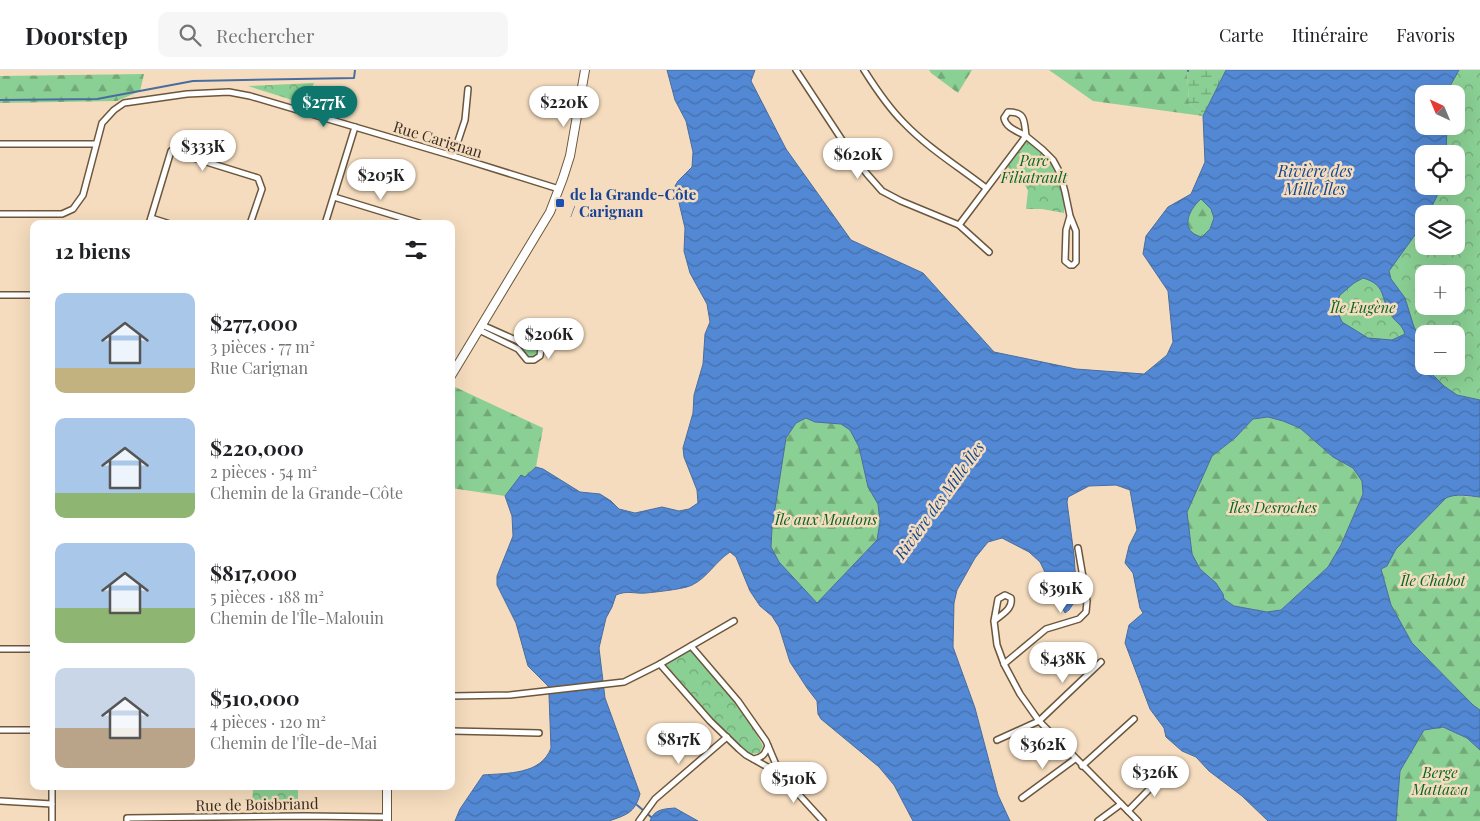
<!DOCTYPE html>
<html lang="fr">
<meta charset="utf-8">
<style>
:root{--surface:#fff;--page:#f6f6f6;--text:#202124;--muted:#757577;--line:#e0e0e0;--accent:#0f766e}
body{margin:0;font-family:"Playfair Display",serif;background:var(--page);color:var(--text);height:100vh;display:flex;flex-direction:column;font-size:19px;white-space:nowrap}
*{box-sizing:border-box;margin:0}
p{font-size:16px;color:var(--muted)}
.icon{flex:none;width:28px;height:28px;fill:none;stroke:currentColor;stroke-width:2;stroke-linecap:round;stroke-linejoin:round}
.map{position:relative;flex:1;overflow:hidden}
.sheet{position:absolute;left:30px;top:150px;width:425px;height:570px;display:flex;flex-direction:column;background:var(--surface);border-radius:10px;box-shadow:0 5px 20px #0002}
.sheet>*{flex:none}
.needle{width:32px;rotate:316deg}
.buttons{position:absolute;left:1415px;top:15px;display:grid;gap:10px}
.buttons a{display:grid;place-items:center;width:50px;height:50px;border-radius:10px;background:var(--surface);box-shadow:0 5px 20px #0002;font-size:25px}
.price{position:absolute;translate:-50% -42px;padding:0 11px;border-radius:18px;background:#fff;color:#222;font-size:16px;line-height:32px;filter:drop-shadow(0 1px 2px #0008)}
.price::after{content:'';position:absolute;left:50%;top:30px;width:15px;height:11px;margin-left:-8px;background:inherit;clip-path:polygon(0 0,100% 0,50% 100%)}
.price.active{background:var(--accent);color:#fff}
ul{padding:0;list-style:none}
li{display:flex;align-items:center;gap:15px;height:125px;padding:0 25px}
li span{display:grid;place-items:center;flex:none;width:140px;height:100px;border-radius:10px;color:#555}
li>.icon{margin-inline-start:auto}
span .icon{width:60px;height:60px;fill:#fffc;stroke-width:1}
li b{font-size:21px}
h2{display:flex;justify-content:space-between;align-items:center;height:60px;padding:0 25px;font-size:21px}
header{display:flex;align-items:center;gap:30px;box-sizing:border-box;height:70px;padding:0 25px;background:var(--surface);border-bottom:1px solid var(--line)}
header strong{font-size:24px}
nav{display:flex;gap:28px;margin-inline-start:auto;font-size:18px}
.search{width:350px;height:45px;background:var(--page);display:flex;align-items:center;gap:12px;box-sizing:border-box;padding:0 18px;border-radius:10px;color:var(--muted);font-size:19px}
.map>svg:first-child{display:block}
</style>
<header>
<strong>Doorstep</strong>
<div class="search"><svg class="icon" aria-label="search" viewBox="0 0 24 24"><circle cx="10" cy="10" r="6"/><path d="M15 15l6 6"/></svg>Rechercher</div>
<nav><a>Carte</a><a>Itinéraire</a><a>Favoris</a></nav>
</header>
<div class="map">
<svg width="1480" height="751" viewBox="0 0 1480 751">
<defs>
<pattern id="forest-firs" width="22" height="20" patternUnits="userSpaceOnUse" patternTransform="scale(1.25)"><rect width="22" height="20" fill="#8acf93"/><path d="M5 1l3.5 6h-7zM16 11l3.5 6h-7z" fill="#72a878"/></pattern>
<pattern id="wetland-marsh" width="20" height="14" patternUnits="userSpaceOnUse" patternTransform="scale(1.25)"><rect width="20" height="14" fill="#8acf93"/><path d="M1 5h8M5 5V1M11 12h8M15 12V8" fill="none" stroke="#72a878"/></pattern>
<pattern id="park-crowns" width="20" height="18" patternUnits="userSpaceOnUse" patternTransform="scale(1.25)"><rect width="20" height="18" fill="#8acf93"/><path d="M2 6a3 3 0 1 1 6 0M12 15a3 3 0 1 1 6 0" fill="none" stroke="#72a878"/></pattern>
<pattern id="water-waves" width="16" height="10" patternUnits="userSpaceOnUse" patternTransform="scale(1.25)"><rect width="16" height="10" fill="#5288d4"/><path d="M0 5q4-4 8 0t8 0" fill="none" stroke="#4570ac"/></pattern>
</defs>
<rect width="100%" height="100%" fill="#f5dcbe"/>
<!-- grass -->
<path fill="#8acf93" d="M492 263 518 274H534L539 279 537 285 534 288H529L519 276Z"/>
<!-- forest -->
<g fill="url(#forest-firs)">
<path d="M929 0H972L958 23 931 3Z"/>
<path d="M1049 0H1187L1189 33 1203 46 1093 31Z"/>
<path d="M144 4 140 21 117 31 0 33V6Z"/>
<path d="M1201 129 1211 139 1214 148 1210 159 1202 167C1179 162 1188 140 1201 129Z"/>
<path d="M455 317 543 358 536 397 525 407 521 406 505 426 451 418V324Z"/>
<path d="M1268 347 1283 351 1300 358 1333 387 1353 397 1363 411V424L1341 475 1328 497 1281 540 1267 542 1234 536 1224 529 1223 524 1216 513 1200 499 1192 484 1187 442 1212 386 1235 368 1253 349Z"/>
<path d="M806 348 815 352 841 354 850 360 859 377 868 417 878 434 880 452 877 470 817 533 779 492 771 477 772 458 786 368 796 353Z"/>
<path d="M1453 425 1461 426 1480 427V640L1473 635 1412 573 1391 535 1381 499 1387 496 1396 479 1446 428Z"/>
<path d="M1443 657 1467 668 1480 680V751H1396L1400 701 1424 660Z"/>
</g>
<!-- wetland -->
<path fill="url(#wetland-marsh)" d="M1187 0H1226L1203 46 1189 33Z"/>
<!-- park -->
<g fill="url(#park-crowns)" fill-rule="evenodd">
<path d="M1436 0H1480V353L1328 259 1350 193 1424 56H1456V24H1431ZM1424 84H1456V116H1424ZM1424 144H1456V176H1424ZM1424 204H1456V236H1424ZM1424 264H1456V296H1424Z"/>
<path d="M314 13 305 34 248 16Z"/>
<path d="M1026 67 1047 86 1064 121V143L1042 139H1026L1028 120 1016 103 1007 97Z"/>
<path d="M691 579 737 634 752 656 762 674 763 677 759 683 751 684C717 663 691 625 665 594Z"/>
<path d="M253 716H298V739L252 741Z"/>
</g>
<!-- water -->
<g fill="url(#water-waves)" stroke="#4a6d9f" fill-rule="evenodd">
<path d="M667 0H755L751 11 786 79 851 170 923 203 994 282 1076 299 1144 304 1167 285 1173 272 1168 221 1143 184 1146 166 1168 137 1191 124 1205 92 1203 46 1226 0H1459L1450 16V24H1424V56H1447L1446 84H1424V116H1442L1428 144H1424V152L1420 158 1389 201 1391 209 1405 228 1414 257 1421 269 1419 284 1422 294 1444 316 1457 325 1480 330V427C1469 426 1456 423 1446 428L1396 479 1387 496 1381 499 1391 535 1412 573 1473 635 1480 640V680L1467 668 1443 657 1424 660 1400 701 1396 751H1268L1242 726 1209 701 1196 687 1182 681 1166 667 1164 658 1150 639 1125 573 1129 555 1143 543 1140 538 1133 503 1125 493 1129 476 1137 460 1130 420 1116 415 1089 416 1068 427 1067 432 1074 485 1077 528 1069 540 1065 543 1040 492 1029 482 1002 468 988 472 975 488 957 520 954 533 953 577 975 638 998 725 1010 751H913L894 715 879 697 821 649 818 644 817 631 807 618 790 592 779 557 772 546 760 536 750 521 736 487 730 482C716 491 707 508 692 515 685 519 656 522 646 523 635 524 627 520 616 525L612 537 606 548 599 578 605 628 640 724C635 743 626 745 609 751H455L460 739 483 705C507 703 541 705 551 678L549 625 548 616 528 596 516 553 497 515V506L513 466 512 446 505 426 521 405 525 407 536 397 543 399 580 422 600 424 611 431 619 439 635 443 662 437 679 441 689 439 698 433 697 420 684 387 683 378 693 343 694 325 703 294 705 264 710 252 707 234 690 203 684 181 685 158 675 116 678 111 692 97 693 82 686 51 675 30ZM1201 129 1211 139 1214 148 1210 159 1202 167C1179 162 1188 140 1201 129ZM1363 208C1387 215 1380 228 1391 245 1396 253 1402 254 1405 264L1392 270 1368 268 1342 252 1335 236 1340 225 1354 213ZM1268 347 1283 351 1300 358 1333 387 1353 398 1362 411 1363 424 1341 475 1328 497 1281 540 1267 542 1234 536 1224 529 1223 524 1216 513 1200 499 1192 484 1187 442 1212 386 1235 368 1253 349ZM806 348 815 352 841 354 850 360 859 377 868 417 878 434 880 452 877 470 817 533 779 492 771 477 772 458 786 368 796 353Z"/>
<path d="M675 738 698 751H650C654 739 664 739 675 738Z"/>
</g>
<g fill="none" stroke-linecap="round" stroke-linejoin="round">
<!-- stream -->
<g stroke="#4a6d9f" stroke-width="2">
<path d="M1188 0V1"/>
<path d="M0 30 97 29 193 11 354 8 355 0"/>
<path d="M637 735 651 747"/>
</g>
<defs>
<g id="street">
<path d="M796 0 848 79 867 104 882 121 901 131 959 155 989 182"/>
<path d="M864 0C876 19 888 37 904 53 928 78 959 97 986 118"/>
<path d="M1008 42C1026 42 1024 51 1026 66 1017 61 1006 58 1004 48Z"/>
<path d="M0 74H96"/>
<path d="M453 86 465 50 468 19"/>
<path d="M334 127 422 154"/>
<path d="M0 144H62L73 139 83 125 102 53 114 40 124 33 187 24 229 22 250 26 453 86 559 119"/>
<path d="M151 148 170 154"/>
<path d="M149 154 171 81 258 108 262 119 250 154"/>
<path d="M325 154 355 57"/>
<path d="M959 155 1026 66 1043 80 1053 90 1060 103 1065 122 1070 146 1076 161V192L1073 195H1070L1065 191 1066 160 1070 146"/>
<path d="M0 225H34"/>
<path d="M479 260 518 279 527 290H534L540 286 541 278 537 272C531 269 525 273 518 271L482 255"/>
<path d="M994 551C1002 544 1013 539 1011 528L1005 525 998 529 994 551 997 575 1004 594 1020 624 1039 651 1138 751"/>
<path d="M0 579H34"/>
<path d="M660 594 710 651 739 679 746 685 780 704 766 671 738 631 691 576"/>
<path d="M1004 594 1046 559 1079 549 1086 542 1087 531 1078 478"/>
<path d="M451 626 510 625 624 612 660 594 734 551"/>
<path d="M0 660H34"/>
<path d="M451 661 539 663"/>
<path d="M997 670 1039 651 1101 592"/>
<path d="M754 689C762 688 765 684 768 676"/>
<path d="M1082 696 1134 649"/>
<path d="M780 704 823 751"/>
<path d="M1022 728 1075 689"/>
<path d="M0 731 52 734"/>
<path d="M1128 741 1167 701"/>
<path d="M52 751V716"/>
<path d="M127 751V748L304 746 387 747"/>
<path d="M639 751 655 729 727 667"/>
<path d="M1098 751 1121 734"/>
</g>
<g id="secondary">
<path d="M451 306 550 142 563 108 570 86 585 0"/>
<path d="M387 751V716"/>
</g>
</defs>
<!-- street casing -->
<use href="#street" stroke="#6c573d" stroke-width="8"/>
<!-- secondary casing -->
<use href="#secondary" stroke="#6c573d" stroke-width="10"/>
<!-- street -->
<use href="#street" stroke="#fff" stroke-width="5"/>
<!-- secondary -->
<use href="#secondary" stroke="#fff" stroke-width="8"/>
</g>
<!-- markers -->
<rect fill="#1a4fb4" stroke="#f5dcbe" stroke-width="2" x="555" y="128" width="10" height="10" rx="2.5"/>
<g text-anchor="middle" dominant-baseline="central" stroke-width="5" stroke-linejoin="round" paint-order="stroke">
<!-- street labels -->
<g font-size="15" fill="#382e23" stroke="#f5dcbe">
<text transform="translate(438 69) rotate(17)">Rue Carignan</text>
<text transform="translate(257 734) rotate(-1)">Rue de Boisbriand</text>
</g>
<!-- park labels -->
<g font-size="15" font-style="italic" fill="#076626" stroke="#f5dcbe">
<text x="1034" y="90">Parc<tspan x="1034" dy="17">Filiatrault</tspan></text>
<text x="1363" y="237">Ïle Eugène</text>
<text x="1273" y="437">Îles Desroches</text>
<text x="826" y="449">Île aux Moutons</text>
<text x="1433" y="510">Île Chabot</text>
<text x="1440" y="702">Berge<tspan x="1440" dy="17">Mattawa</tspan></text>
</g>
<!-- transit labels -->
<g font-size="15" font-weight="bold" fill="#164399" stroke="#f5dcbe" text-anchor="start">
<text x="570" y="124">de la Grande-Côte<tspan x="570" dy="17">/ Carignan</tspan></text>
</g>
<!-- water labels -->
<g font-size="16" font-style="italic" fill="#14488e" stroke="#f5dcbe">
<text x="1315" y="100">Rivière des<tspan x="1315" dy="18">Mille Îles</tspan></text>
<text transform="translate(939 430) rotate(-54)">Rivière des Mille Îles</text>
</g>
</g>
</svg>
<div class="buttons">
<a><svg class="needle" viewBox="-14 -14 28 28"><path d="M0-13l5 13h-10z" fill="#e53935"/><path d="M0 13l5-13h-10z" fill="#757577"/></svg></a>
<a><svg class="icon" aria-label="locate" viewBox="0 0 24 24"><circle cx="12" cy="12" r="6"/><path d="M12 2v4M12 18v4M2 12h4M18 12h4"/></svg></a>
<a><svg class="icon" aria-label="layers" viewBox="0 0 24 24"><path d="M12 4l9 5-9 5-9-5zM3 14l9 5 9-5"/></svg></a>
<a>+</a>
<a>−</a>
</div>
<b class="price active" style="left:324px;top:58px">$277K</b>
<b class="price" style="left:564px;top:58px">$220K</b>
<b class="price" style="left:203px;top:102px">$333K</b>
<b class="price" style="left:858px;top:110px">$620K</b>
<b class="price" style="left:381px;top:131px">$205K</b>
<b class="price" style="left:549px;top:290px">$206K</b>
<b class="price" style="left:1061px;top:544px">$391K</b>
<b class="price" style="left:1063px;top:614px">$438K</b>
<b class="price" style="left:679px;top:695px">$817K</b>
<b class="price" style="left:1043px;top:700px">$362K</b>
<b class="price" style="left:1155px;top:728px">$326K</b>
<b class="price" style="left:794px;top:734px">$510K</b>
<section class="sheet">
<h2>12 biens<svg class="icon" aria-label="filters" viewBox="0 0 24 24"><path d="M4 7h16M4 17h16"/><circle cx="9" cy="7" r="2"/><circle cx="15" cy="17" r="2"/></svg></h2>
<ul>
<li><span style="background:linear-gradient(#a9c7e8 75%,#c2b280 0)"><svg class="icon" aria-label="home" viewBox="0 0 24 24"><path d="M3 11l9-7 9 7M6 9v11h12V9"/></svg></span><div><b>$277,000</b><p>3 pièces · 77 m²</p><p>Rue Carignan</p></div></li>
<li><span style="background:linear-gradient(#a9c7e8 75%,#8fb573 0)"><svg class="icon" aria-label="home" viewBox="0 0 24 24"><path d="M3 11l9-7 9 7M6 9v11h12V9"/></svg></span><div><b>$220,000</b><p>2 pièces · 54 m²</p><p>Chemin de la Grande-Côte</p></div></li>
<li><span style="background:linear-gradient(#a9c7e8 65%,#8fb573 0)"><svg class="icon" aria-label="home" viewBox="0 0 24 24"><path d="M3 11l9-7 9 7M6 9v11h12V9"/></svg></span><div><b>$817,000</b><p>5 pièces · 188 m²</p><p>Chemin de l'Île-Malouin</p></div></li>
<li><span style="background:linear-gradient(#c9d6e8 60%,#b9a48a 0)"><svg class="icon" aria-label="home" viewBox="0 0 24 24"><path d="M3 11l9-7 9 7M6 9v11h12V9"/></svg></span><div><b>$510,000</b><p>4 pièces · 120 m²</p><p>Chemin de l'Île-de-Mai</p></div></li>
</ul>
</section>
</div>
